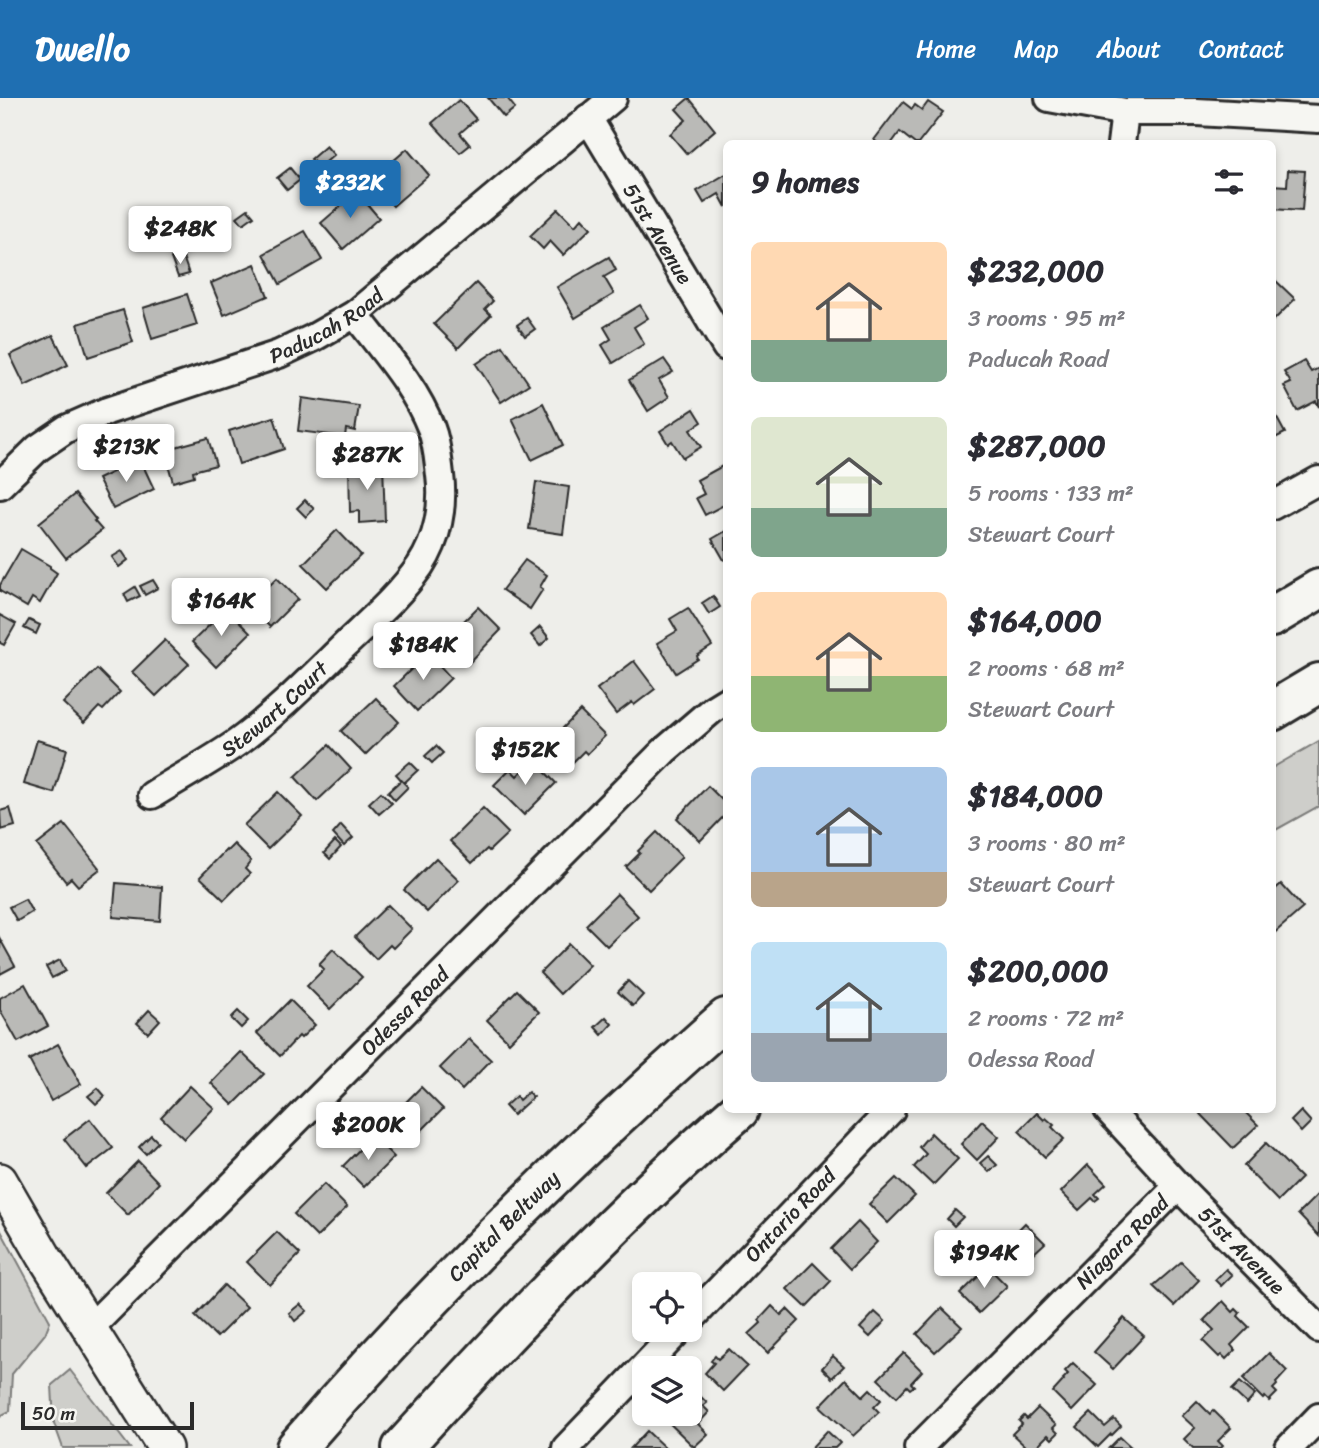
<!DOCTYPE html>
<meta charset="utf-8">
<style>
:root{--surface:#fff;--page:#f7f7f7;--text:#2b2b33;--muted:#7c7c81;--accent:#1f6fb2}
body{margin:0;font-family:Sriracha,sans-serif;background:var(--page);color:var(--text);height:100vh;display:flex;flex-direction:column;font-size:26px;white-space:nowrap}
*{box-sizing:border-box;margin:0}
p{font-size:23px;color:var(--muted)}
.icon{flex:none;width:38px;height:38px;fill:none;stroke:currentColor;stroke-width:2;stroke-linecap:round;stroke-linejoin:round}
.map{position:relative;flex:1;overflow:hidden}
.drawer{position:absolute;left:723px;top:42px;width:553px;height:973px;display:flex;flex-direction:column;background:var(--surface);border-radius:10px;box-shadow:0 4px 10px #0003}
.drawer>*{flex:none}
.controls{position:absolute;left:632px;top:1174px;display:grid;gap:14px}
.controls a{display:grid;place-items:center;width:70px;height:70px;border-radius:10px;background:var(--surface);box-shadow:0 4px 10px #0003;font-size:35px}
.scale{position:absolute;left:21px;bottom:18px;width:173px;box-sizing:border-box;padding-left:7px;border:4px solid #2b2b2b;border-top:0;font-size:19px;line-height:24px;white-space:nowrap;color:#2b2b2b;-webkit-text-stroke:5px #f6f6f2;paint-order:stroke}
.price{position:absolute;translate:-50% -60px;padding:0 16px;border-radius:7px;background:#fff;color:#222;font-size:23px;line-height:46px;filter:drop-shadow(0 2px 4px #0008)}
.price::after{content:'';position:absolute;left:50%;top:42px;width:21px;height:16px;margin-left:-10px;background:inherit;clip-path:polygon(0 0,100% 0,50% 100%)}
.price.active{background:var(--accent);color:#fff}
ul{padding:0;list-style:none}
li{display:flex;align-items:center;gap:21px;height:175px;padding:0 28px}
li span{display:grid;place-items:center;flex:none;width:196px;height:140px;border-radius:10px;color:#555}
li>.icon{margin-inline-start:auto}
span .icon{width:84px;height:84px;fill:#fffc;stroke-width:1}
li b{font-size:30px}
h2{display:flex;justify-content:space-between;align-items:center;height:84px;padding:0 28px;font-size:30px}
header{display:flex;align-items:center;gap:42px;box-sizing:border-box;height:98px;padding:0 35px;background:var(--accent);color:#fff}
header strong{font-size:33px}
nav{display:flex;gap:38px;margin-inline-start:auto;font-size:24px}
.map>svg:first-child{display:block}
</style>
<header>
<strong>Dwello</strong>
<nav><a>Home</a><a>Map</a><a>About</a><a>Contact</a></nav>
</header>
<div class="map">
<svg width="1319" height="1350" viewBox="0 0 1319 1350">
<rect width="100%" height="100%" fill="#eeeeea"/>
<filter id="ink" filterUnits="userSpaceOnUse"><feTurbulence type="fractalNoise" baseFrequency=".0143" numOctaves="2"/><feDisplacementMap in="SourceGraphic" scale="14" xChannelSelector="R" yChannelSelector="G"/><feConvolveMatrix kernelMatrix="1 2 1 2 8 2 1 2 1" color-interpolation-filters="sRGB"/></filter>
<g filter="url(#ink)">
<!-- green -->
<g fill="#cececa" stroke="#7c7c7a" stroke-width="2">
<path d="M1319 643V708L1272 734V670Z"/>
<path d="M0 1131 50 1223 45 1236 12 1276 10 1313 0 1318Z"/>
<path d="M70 1272 130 1350H63L54 1325 52 1287Z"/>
</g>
<!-- building -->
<g fill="#babab7" stroke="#2b2b2b" stroke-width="2">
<path d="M488 0H507L515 10 504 19Z"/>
<path d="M689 0 715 32 687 56 670 36 686 22 676 11Z"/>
<path d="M459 2 476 21 460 35 470 47 460 55 432 25Z"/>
<path d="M903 4 912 11 915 7 922 12 928 4 943 14 918 46H915L900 34 891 46H879L874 42Z"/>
<path d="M326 48 334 57 319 70 311 61Z"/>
<path d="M407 51 429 77 393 108 371 82Z"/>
<path d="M290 70 300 82 287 92 277 80Z"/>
<path d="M1288 72 1305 73 1302 113 1272 111V87L1287 88Z"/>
<path d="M726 76V109L719 96 704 105 697 93Z"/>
<path d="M357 94 379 120 343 151 321 125Z"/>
<path d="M248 111 254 118 243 126 237 119Z"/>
<path d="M558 111 575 128 582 120 591 130 563 157 550 143 543 151 530 138Z"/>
<path d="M305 133 322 162 280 186 264 156Z"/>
<path d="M182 156 189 176 178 179 171 160Z"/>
<path d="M609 159 616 172 604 179 614 196 575 220 557 189Z"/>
<path d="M255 166 268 198 224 217 211 185Z"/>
<path d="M1273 180 1295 201 1274 222 1272 220Z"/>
<path d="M476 185 493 203 485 211 491 217 458 250 434 226Z"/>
<path d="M187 196 197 227 152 241 143 210Z"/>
<path d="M640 207 648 220 634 229 644 246 613 265 602 247 611 241 604 229Z"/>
<path d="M123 212 133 244 88 259 78 226Z"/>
<path d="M527 220 535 231 525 238 517 227Z"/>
<path d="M53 237 68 267 25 288 10 257Z"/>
<path d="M503 248 529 286 501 304 476 266Z"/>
<path d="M664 261 673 274 659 282 669 299 648 313 629 282Z"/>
<path d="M1304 263 1311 274 1319 270V309L1316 303 1297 313 1284 288 1291 285 1284 274Z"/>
<path d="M302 300 359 308 355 333 346 331 345 339 298 333Z"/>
<path d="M543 305 563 347 532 362 512 321Z"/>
<path d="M694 311 702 324 690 332 701 349 683 360 672 343 668 346 660 333Z"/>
<path d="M1272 311 1285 335 1273 341 1272 340Z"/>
<path d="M274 319 284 351 239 366 229 333Z"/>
<path d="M208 340 216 367 193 373 194 378 173 384 164 352Z"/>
<path d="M140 361 154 391 113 411 98 381Z"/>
<path d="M383 366 385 423 359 425V413L350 414 349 368Z"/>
<path d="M726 366V406L705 417 696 400 704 396 697 382Z"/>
<path d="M536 384 569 389 563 436 529 431Z"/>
<path d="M75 396 96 422 94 423 102 432 66 460 39 425Z"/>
<path d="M305 402 314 411 306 419 297 410Z"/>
<path d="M337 432 361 457 327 490 303 466Z"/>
<path d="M726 433V461L724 462 712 441Z"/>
<path d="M21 451 50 468V470L57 475 40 505 32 500 27 509 0 493V487Z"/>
<path d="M122 453 128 462 119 469 112 459Z"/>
<path d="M525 462 547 477 540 489 543 491 530 511 502 492Z"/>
<path d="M277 480 298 501 270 529 249 508Z"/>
<path d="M153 482 158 490 145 497 140 488Z"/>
<path d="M135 489 140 498 128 504 124 496Z"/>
<path d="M713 498 720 509 709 516 702 505Z"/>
<path d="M478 509 501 532 468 566 444 543Z"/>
<path d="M688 510 712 548 697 558 698 561 676 575 657 545 677 533 670 521Z"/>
<path d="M226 511 250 535 216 569 192 544Z"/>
<path d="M0 517 16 526 4 547 0 545Z"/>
<path d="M29 522 40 527 36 536 24 530Z"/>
<path d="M540 529 549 540 540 548 531 537Z"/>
<path d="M165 542 189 566 156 598 132 574Z"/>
<path d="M428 555 451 580 417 613 394 588Z"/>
<path d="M634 563 655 591 634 607 632 604 616 616 597 591Z"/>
<path d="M97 571 120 594 103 612 99 609 84 625 63 605Z"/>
<path d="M376 600 399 624 365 657 341 633Z"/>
<path d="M580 613 605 638 587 656 584 653 569 668 547 646Z"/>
<path d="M37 642 67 651 54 695 24 686Z"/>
<path d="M329 647 351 671 317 703 295 679Z"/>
<path d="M436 648 443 655 432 665 425 658Z"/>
<path d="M533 662 556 685 524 717 494 687 510 671 517 678Z"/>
<path d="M410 664 418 672 404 685 396 676Z"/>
<path d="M401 682 408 689 395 702 388 694Z"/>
<path d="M708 688 726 706V716L700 743 677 720Z"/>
<path d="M278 694 302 718 268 751 244 727Z"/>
<path d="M381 694 392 705 379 716 369 705Z"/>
<path d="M10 710 15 728 1 732 0 713Z"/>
<path d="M483 710 508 735 489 753 487 751 472 765 450 743Z"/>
<path d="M64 726 100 771 78 788 71 780 66 784 37 747Z"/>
<path d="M341 727 353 740 344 748 333 736Z"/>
<path d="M657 734 682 759 649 792 626 769 640 755 638 753Z"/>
<path d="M335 743 341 749 330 761 324 755Z"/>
<path d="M234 746 251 763 245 771 250 776 224 802 200 779 226 752 227 753Z"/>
<path d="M436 760 459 782 427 814 404 792Z"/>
<path d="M116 785 162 789 160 823 113 819Z"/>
<path d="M1281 786 1303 810 1272 837V794Z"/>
<path d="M617 796 638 818 607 848 586 827Z"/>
<path d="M25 801 32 814 17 823 9 809Z"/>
<path d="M388 807 412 831 393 850 390 847 376 861 355 839Z"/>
<path d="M0 841 15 868 0 876Z"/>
<path d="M569 846 590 867 560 896 540 875Z"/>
<path d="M333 851 362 879 330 911 307 888 324 871 319 866Z"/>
<path d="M60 862 66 873 52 880 46 869Z"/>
<path d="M628 883 643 897 633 908 618 894Z"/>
<path d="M25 886 48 928 18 944 0 912V900Z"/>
<path d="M517 892 539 914 509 944 487 922Z"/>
<path d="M290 902 315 927 301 940 299 938 280 958 257 935Z"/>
<path d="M149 912 160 922 148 935 137 925Z"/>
<path d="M238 913 248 923 241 930 231 920Z"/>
<path d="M606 919 612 926 602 937 595 929Z"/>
<path d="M469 941 491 962 462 992 440 970Z"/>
<path d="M58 946 81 986 51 1003 29 962Z"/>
<path d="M241 954 264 976 233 1007 211 985Z"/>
<path d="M190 988 214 1010 184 1041 161 1019Z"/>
<path d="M421 989 443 1011 413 1041 391 1019Z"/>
<path d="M98 990 105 998 96 1006 88 998Z"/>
<path d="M528 994 533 999 513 1017 505 1008 516 998 519 1002Z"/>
<path d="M1204 1012H1243L1258 1027 1233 1050 1200 1016Z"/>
<path d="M1301 1013 1311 1024 1301 1034 1291 1023Z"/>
<path d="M1037 1015 1044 1022 1046 1020 1054 1027 1052 1029 1064 1041 1045 1059 1019 1033Z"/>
<path d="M90 1021 113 1050 87 1070 64 1041Z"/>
<path d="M982 1023 999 1039 977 1062 961 1046Z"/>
<path d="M931 1035 958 1061 933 1087 914 1069 926 1056 919 1049Z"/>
<path d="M151 1037 158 1044 146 1056 139 1049Z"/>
<path d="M373 1038 394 1059 364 1089 343 1068Z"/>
<path d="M1266 1045 1301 1080 1278 1103 1244 1068Z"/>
<path d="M988 1058 997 1067 989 1074 980 1065Z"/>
<path d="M138 1063 159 1085 128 1117 106 1095Z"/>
<path d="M1088 1067 1106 1086 1095 1096 1099 1100 1095 1103 1092 1100 1079 1112 1061 1094Z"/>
<path d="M896 1080 915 1098 888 1125 869 1106Z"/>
<path d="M324 1086 347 1109 317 1139 294 1116Z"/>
<path d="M1319 1095V1138L1298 1116Z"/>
<path d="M955 1112 963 1119 954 1128 947 1121Z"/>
<path d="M858 1124 877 1144 850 1171 831 1151Z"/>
<path d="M1025 1125 1045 1145 1018 1170 999 1151Z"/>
<path d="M277 1134 300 1156 270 1187 247 1164Z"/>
<path d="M1181 1164 1199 1182 1174 1208 1153 1188Z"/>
<path d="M813 1165 831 1183 806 1209 787 1191Z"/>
<path d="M988 1169 1007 1188 979 1215 960 1196Z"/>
<path d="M1226 1171 1232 1177 1221 1188 1215 1182Z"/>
<path d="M224 1187 247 1209 217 1239 195 1218Z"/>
<path d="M1223 1203 1233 1214 1236 1211 1240 1215 1238 1218 1249 1229 1231 1247 1235 1252 1226 1261 1222 1257 1219 1259 1203 1243 1214 1232 1204 1222Z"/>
<path d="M300 1206 307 1213 295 1223 289 1215Z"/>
<path d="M772 1208 781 1217 787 1211 799 1223 768 1255 749 1236 761 1225 759 1222Z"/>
<path d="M942 1210 962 1229 935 1254 917 1236Z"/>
<path d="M875 1214 885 1223 870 1239 860 1230Z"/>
<path d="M1124 1220 1144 1238 1113 1271 1094 1254Z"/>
<path d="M729 1251 747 1268 723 1293 705 1275 714 1265 711 1263 715 1258 718 1261Z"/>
<path d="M904 1255 922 1273 911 1285 914 1288 910 1291 907 1288 897 1299 878 1281Z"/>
<path d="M1269 1255 1287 1273 1276 1285 1277 1287 1273 1291 1277 1295 1269 1303 1265 1299 1263 1301 1243 1281Z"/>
<path d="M833 1258 844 1268 832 1280 822 1270Z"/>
<path d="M1073 1265 1097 1287 1072 1313 1053 1294 1064 1282 1063 1281 1068 1276 1065 1273Z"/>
<path d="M846 1281 863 1298 870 1291 881 1302 874 1309 879 1314 853 1338 820 1308Z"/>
<path d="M1240 1284 1255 1297 1247 1306 1232 1292Z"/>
<path d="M690 1295 698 1302 701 1299 707 1305 703 1308 709 1314 698 1326 708 1336 694 1349 660 1316H690Z"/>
<path d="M1197 1303 1210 1316 1213 1312 1231 1330 1218 1343 1223 1348 1221 1350H1193L1184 1341 1195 1330 1182 1318Z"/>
<path d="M1038 1310 1056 1327 1053 1330 1058 1335 1052 1341 1048 1337 1035 1350H1027L1012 1336 1022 1326 1019 1323 1024 1318 1027 1321Z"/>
<path d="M1091 1315 1105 1329 1114 1321 1121 1328 1112 1337 1111 1336 1098 1349 1077 1329Z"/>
<path d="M647 1333 665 1350H631Z"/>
<path d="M827 1333 840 1345 835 1350H811Z"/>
<path d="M1120 1339 1132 1350H1109Z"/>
</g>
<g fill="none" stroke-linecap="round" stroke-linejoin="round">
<defs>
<g id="minor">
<path d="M1049 0 1125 14H1197L1319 21"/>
<path id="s1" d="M588 20 726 249"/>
<path d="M1121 46 1125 14"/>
<path id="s2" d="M0 387 38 350 66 331 107 313 279 256 313 240 355 216 613 0"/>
<path d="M1272 408 1319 382"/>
<path id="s3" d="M152 697C181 679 211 663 238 644 276 616 310 581 344 548 370 523 399 498 420 468 438 441 444 408 440 377 438 361 437 345 431 330 415 288 382 252 355 216"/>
<path id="s4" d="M1108 1012 1178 1088 1319 1231"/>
<path id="s5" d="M690 1222 891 1012"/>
<path id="s6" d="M89 1231 664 653 713 611 726 603"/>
<path d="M566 1350 679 1232"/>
<path id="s7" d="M918 1350 1178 1088"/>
<path d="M1289 1350 1319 1319"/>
</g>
<path id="tertiary" d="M0 1082 44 1158 165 1350"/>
<g id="motorway">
<path d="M1272 519 1319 491"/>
<path d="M1272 613 1319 585"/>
<path id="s8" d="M296 1350C429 1196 574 1054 726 920"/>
<path d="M402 1350C509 1232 619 1116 739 1012"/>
</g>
</defs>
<!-- minor casing -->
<use href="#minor" stroke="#2b2b2b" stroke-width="32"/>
<!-- tertiary casing -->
<use href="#tertiary" stroke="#2b2b2b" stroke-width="38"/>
<!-- motorway casing -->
<use href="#motorway" stroke="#2b2b2b" stroke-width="44"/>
<!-- minor -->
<use href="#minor" stroke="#f6f6f2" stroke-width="26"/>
<!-- tertiary -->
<use href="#tertiary" stroke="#f6f6f2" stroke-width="33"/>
<!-- motorway -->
<use href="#motorway" stroke="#f6f6f2" stroke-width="38"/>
</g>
</g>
<g text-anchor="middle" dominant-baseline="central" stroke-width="5" stroke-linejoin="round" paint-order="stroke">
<!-- street labels -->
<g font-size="21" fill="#2b2b2b" stroke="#f6f6f2">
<text stroke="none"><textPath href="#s1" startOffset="135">51st Avenue</textPath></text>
<text stroke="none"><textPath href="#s2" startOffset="368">Paducah Road</textPath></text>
<text stroke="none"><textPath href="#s3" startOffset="150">Stewart Court</textPath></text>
<text stroke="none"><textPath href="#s6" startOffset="448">Odessa Road</textPath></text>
<text stroke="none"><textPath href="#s5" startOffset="145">Ontario Road</textPath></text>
<text stroke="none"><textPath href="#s8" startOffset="304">Capital Beltway</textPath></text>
<text stroke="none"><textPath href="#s7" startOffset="290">Niagara Road</textPath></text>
<text stroke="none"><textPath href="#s4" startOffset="194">51st Avenue</textPath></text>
</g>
</g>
</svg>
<div class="controls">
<a><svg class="icon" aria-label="locate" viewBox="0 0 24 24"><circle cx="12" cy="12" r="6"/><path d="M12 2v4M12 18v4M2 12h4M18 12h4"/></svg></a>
<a><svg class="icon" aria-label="layers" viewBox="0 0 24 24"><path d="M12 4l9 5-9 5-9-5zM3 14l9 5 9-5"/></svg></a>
</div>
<div class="scale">50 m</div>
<b class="price active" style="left:350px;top:122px">$232K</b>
<b class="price" style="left:180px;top:168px">$248K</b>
<b class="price" style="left:126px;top:386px">$213K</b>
<b class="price" style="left:367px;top:394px">$287K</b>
<b class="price" style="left:221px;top:540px">$164K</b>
<b class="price" style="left:423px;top:584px">$184K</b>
<b class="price" style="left:525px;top:689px">$152K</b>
<b class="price" style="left:368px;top:1064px">$200K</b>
<b class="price" style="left:984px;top:1192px">$194K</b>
<section class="drawer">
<h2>9 homes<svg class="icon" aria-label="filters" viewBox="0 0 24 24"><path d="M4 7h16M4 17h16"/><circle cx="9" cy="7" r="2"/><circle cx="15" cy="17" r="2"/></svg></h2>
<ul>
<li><span style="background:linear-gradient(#ffd9b3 70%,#7fa58c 0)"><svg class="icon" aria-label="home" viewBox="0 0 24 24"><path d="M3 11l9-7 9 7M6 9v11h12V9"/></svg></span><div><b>$232,000</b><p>3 rooms · 95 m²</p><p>Paducah Road</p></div></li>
<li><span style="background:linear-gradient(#dfe7d0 65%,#7fa58c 0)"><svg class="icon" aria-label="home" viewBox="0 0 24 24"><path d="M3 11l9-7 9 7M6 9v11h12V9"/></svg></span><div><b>$287,000</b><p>5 rooms · 133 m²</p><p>Stewart Court</p></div></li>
<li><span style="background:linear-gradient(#ffd9b3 60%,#8fb573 0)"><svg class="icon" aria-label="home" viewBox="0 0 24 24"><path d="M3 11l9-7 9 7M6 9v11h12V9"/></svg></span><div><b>$164,000</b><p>2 rooms · 68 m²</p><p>Stewart Court</p></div></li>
<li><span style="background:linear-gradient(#a9c7e8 75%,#b9a48a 0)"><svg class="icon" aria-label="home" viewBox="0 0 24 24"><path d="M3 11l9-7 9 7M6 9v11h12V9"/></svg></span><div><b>$184,000</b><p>3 rooms · 80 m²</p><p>Stewart Court</p></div></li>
<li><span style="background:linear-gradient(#bfe0f5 65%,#9aa5b1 0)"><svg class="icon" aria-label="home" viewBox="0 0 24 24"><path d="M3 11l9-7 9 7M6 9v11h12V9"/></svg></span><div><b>$200,000</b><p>2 rooms · 72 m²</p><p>Odessa Road</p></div></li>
</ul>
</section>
</div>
